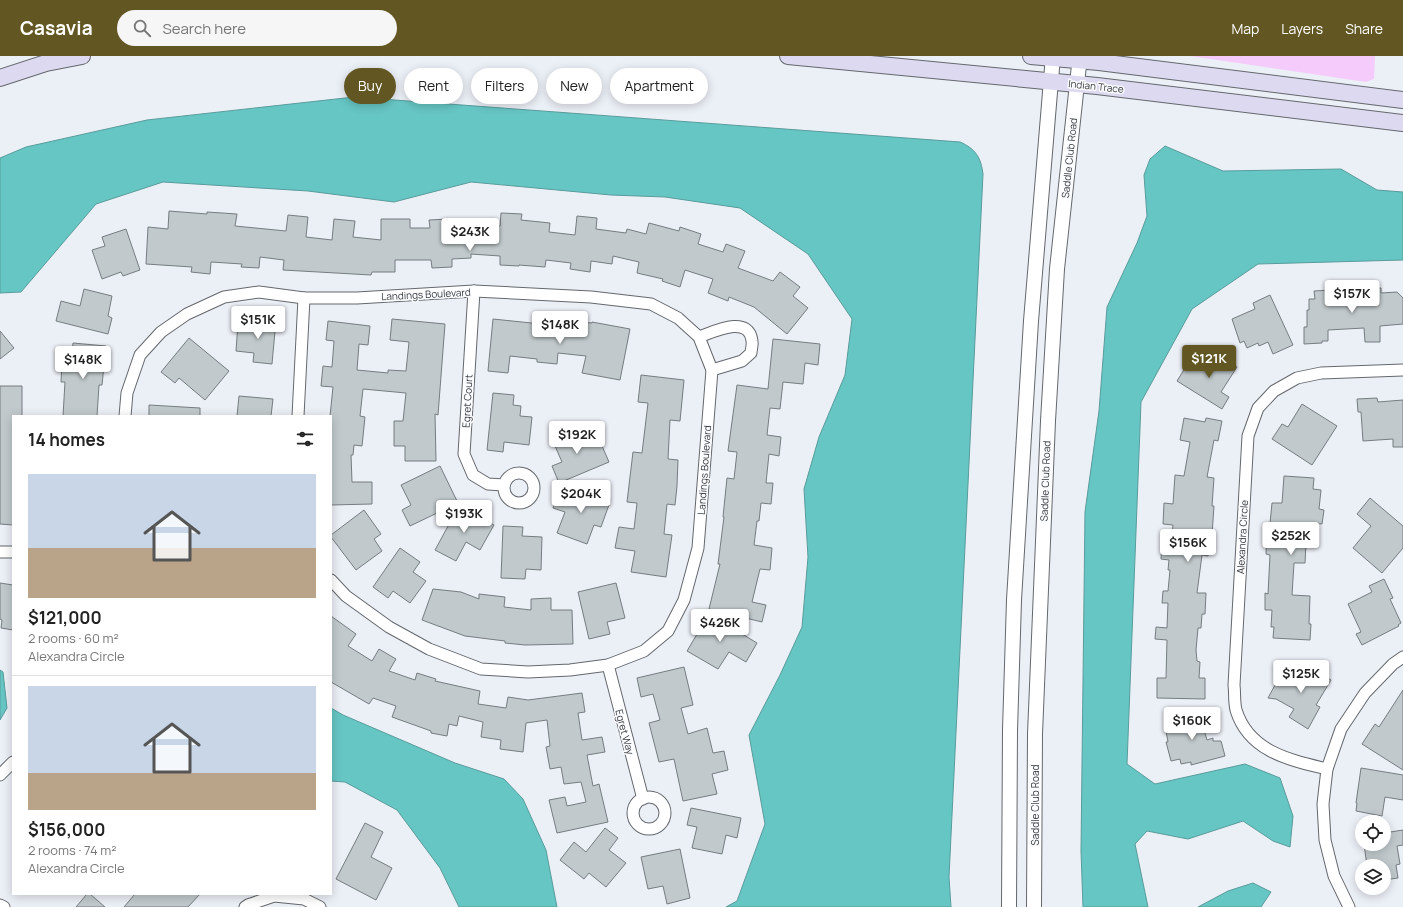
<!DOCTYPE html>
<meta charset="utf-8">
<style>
:root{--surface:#fff;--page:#f6f6f6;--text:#222;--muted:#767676;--line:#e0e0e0;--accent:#625623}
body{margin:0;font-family:Manrope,sans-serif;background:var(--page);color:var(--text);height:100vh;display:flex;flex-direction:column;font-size:15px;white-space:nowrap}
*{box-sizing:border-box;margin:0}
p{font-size:13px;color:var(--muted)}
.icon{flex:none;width:22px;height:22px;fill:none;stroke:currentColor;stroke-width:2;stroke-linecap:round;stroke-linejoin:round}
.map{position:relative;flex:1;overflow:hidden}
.panel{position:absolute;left:12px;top:359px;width:320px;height:480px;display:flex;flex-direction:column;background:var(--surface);border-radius:0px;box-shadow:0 2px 10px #0003}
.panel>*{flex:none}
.hud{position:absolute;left:344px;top:12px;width:380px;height:36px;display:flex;gap:8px}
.buttons{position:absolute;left:1355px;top:759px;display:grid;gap:8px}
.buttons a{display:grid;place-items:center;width:36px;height:36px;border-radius:50%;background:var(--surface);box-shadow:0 2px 10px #0003;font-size:20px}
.price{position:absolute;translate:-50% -34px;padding:0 9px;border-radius:4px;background:#fff;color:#222;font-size:13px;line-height:26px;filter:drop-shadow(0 1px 2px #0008)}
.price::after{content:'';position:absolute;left:50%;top:24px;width:12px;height:9px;margin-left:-6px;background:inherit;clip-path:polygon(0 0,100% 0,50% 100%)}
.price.selected{background:var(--accent);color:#fff}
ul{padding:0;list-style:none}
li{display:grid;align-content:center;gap:8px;height:212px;padding:0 16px}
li+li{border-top:1px solid var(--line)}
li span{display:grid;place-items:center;height:124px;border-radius:0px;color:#555}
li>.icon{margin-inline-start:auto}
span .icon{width:72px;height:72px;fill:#fffc;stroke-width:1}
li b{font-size:17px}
h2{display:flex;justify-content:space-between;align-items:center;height:48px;padding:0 16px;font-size:17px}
.tag{padding:0 14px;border-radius:18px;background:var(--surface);box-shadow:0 2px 10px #0003;font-size:14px;line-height:36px}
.tag.selected{background:var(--accent);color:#fff}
header{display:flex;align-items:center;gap:24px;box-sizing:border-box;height:56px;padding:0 20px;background:var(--accent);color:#fff}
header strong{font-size:19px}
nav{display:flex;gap:22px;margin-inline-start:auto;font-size:14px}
.search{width:280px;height:36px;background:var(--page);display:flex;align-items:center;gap:10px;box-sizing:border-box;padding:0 14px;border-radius:22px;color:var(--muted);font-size:15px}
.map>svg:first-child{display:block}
</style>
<header>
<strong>Casavia</strong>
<div class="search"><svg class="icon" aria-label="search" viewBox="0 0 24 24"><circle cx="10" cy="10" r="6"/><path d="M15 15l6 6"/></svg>Search here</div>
<nav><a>Map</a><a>Layers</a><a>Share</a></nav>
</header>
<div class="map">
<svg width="1403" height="851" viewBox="0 0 1403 851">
<rect width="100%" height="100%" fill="#ebeff6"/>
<!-- green -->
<path fill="#f5cbfb" d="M1190 0H1375L1374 23 1366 26Z"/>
<!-- water -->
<g fill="#66c6c4" stroke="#589c9b">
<path d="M354 41 960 86C976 93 981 102 983 118L949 821 951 851H726L737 845 765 768 749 679 780 619 802 571 808 501 804 433 819 381 845 319 852 263 808 198 740 152 665 141 611 139 471 126 394 146 308 135 163 126 96 148 21 236 0 237V102L26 91 147 64Z"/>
<path d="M1165 90 1223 115 1341 113 1377 134 1403 136V204L1258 208 1192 253 1141 346 1127 708 1155 728 1245 708 1280 722 1293 760 1290 791 1273 785 1243 765 1188 783 1147 775 1135 788 1148 851H1083L1081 795 1085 456 1099 355 1107 251 1137 187 1147 160 1144 119 1150 103Z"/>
<path d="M0 614 3 616 7 652 0 664Z"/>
<path d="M331 652 343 659 455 707 504 723 523 743 546 794 557 851H459L440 812 397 754 345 726 331 725Z"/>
<path d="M1253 827 1271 836 1261 851H1198L1228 835Z"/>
</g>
<!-- building -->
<g fill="#c1c9cc" stroke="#767d80">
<path d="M169 155 207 158V156L237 158 235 170 286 175 288 159 308 161 306 181 332 184 334 163 355 165 353 181 381 184V163H410V172H430L429 164 449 163V170L482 169 500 170 501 157 522 158 521 164 550 167 549 176 575 179 577 160 597 162 596 173 626 177 627 173 646 178 649 167 679 175 680 171 701 178 698 188 723 196 726 188 745 195 738 212 773 225 780 216 800 231 793 240 808 252 787 278 754 251 729 241 728 245 708 237 713 223 685 214 680 231 662 225 663 223 637 217 639 206 613 200 612 208 591 205 590 216 570 213 571 207 546 204 545 211 519 209V210L500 209V200L471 198V202L452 203V211L432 212 431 204H395V216H372L371 219 283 214 284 204 260 201 259 212 241 211 242 208 211 206 210 218 191 216 192 211 146 208 148 171 168 173Z"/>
<path d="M126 173 140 214 123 220 121 216 102 223 92 194 105 190 102 181Z"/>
<path d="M1381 232V237L1397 236 1403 242V268L1380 270V286H1365L1364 272 1328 274V285H1322V287L1304 288V271H1307V254H1309V243H1315L1314 235 1331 234V238L1342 237 1343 243 1363 242 1362 233Z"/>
<path d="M84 233 112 240 108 260 112 262 108 278 56 265 61 245 80 250Z"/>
<path d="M1270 239 1293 289 1273 298 1268 286 1259 290 1258 287 1247 292 1244 285 1240 287 1232 263 1255 253 1253 247Z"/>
<path d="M257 262 276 264 272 308 253 306 254 297 236 295 238 267 256 269Z"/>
<path d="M541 262 592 267V266L630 273 620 324 582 317 586 300 558 297 557 308 537 306V303L510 300 508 317 488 315 493 263 541 268Z"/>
<path d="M392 263 445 268 438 359 435 358 436 405H405V390H394V365H403L406 337 363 333 360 360 365 361 362 390 354 389 353 399H351L352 426H372V448L331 449V360H330L333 331 321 330 323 310 332 311 334 285 326 284 328 265 370 270 368 289 359 288 357 314 388 317V314L406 315 409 286 390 284Z"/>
<path d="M0 275 14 292 0 303Z"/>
<path d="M189 282 229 315 205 344 179 322 175 327 161 316Z"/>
<path d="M773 283 820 288 818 309 805 307 803 328 783 326 780 353 770 352 767 379 781 381 779 400 769 398 766 427H773L771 448 761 447 759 465H757L754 489 772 492 770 514 760 513 752 546 766 549 762 566 709 553 720 508H718L724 461H723L727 422 734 423 737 396 728 395 737 329 768 333Z"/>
<path d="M73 287 106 290 102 329H99L97 360H63L65 326H61L62 306 71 307Z"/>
<path d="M1214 297 1237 311 1221 336 1229 341 1222 353 1177 325 1192 301 1206 310Z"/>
<path d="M641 319 684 324 680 365 670 364 668 403 678 404 677 430 675 449 667 448 664 478 672 479 666 521 631 516 635 495 615 492 619 471 634 473 637 447 627 446 633 396 642 397 648 347 638 346Z"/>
<path d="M0 330H22V360H13V469L0 468Z"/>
<path d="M493 337 514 339 513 349 521 350 520 360 532 361 529 389 504 386 503 396 487 394Z"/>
<path d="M239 340 273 343 271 360H237Z"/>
<path d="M1377 342 1378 346 1403 344V391H1393V383L1363 385 1361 356H1358L1357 343Z"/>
<path d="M1302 348 1337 370 1312 409 1272 383 1282 368 1288 371Z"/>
<path d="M149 349 200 352V360H149Z"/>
<path d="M1184 362 1205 366 1206 362 1222 365 1218 385 1214 384 1207 421 1214 422 1212 450H1214L1211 493H1210L1208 500 1202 499 1197 537H1206L1205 558H1202L1201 572H1198L1196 594 1197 605 1200 606 1199 622H1205V643L1157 642V622H1166L1167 584 1155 583 1156 571 1167 572 1168 547H1162L1163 535H1168L1170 514H1168L1169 504 1161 503 1162 487 1171 488 1173 469 1163 468 1164 447 1173 448 1175 419 1184 420 1190 386 1180 384Z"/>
<path d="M582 371 588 387 599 383 609 406 559 427 552 410 562 406 552 383Z"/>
<path d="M440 410 458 447 410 470 402 454 411 449 401 429Z"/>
<path d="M1284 420 1314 422 1313 433 1321 434 1319 453 1324 454 1322 468 1307 467 1305 507H1294L1292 539 1310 540 1309 568H1311L1310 584 1273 582 1274 571H1271L1272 554H1265V537L1268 538 1270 499 1266 498 1267 478H1269L1272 447H1282Z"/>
<path d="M589 434 610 442V446L601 471 594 469 587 488 557 477 565 456 553 452 559 435 585 444Z"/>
<path d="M1370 442 1403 470V492L1382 517 1353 492 1371 470 1357 458Z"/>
<path d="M459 450 494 469 480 494 466 486 456 505 435 494Z"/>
<path d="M364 454 381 478 374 483 382 495 356 514 331 481V479Z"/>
<path d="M503 470 523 471 522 480 542 481 541 514 526 513 525 523 501 522Z"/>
<path d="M400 492 420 506 413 516 426 525 410 547 393 535 388 542 373 531Z"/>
<path d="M1384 523 1393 542 1390 543 1401 567 1398 569 1399 570 1362 589 1356 578 1361 576 1348 548 1372 536 1369 530Z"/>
<path d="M0 527 13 529V574L1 572 2 564 0 563Z"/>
<path d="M616 527 625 562 607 566 610 578 589 583 578 536Z"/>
<path d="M433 533 461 536 479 543V538L505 541 504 551 531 554V543L551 542V554H572L573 588 525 589 505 587V585L465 580 422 564Z"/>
<path d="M709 558 757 587 746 606 729 596 718 613 687 595Z"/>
<path d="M331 560 356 578 348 590 372 605 379 593 396 603 389 615 415 624 417 617 436 623 435 625 480 635 478 648 506 652 508 641 528 644 582 637 585 656 578 657 582 684 602 681 605 696 587 699 593 730 599 728 608 766 557 777 549 744 565 741 567 750 586 746 581 726 564 728 561 711 550 713 546 691 550 690 547 664 526 667 523 696 500 693 501 684 481 681 483 666 459 660 457 670 449 668 447 680 431 677V675L392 661 396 650 373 642 369 648 331 626Z"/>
<path d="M684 611 693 649 681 652 688 678 707 672 713 697 724 695 728 714 712 718 717 738 683 745 674 703 659 706 649 667 660 664 653 638 641 641 637 622Z"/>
<path d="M1297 611 1315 621 1317 616 1331 624 1316 649 1320 651 1308 673 1289 661 1294 653 1276 643 1268 642 1282 616 1291 621Z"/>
<path d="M1403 634V714L1362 688 1375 668 1379 671Z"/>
<path d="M1198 656 1200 663H1201L1207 684 1213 682V685H1221L1225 700 1191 709V706L1181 708 1180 703 1171 705 1166 686H1168L1166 675 1171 673 1170 667 1175 666 1174 662Z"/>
<path d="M1361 712 1403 719V744L1385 741 1382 760 1356 755 1357 747H1356Z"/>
<path d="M691 752 741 762 737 782 726 779 722 798 692 792 697 771 687 769Z"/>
<path d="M365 767 383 776 371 801 392 812 376 844 336 823Z"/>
<path d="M605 772 618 782 609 794 626 807 606 831 589 817 584 823 560 804 574 786 586 796Z"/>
<path d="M1403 774V789L1397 790 1400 808 1396 809 1398 822 1384 824V810H1367L1364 788H1384V777Z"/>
<path d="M680 793 690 842 667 848 663 830 648 833 641 801Z"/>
<path d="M87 838H90L105 851H76Z"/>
<path d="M135 838H200L188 851H124Z"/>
</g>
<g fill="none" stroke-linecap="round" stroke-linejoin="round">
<defs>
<g id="minor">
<path d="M474 235 464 398 473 419 488 428 504 429"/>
<path d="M699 281C713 276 749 258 752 285 753 289 751 293 751 297L742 305 712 314"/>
<path d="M125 360 127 337 140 299 161 276 187 258 224 241 259 236 304 242H357L474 235 591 241 651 248 678 262 699 281 712 314 698 492 684 544 668 575 644 595 608 609 570 614 528 616 481 613 429 593 389 571 346 540 331 524"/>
<path d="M298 360 304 242"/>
<circle cx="519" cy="432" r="15"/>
<path d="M0 496H13"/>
<path d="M608 609 643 743"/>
<path d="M1327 713C1290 704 1249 696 1236 654 1234 646 1235 637 1234 629L1248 380 1258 352 1274 335 1297 322 1321 317 1403 314"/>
<path d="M0 719 13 706"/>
<circle cx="649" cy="757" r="16"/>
<path d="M0 849 4 851"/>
<path d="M245 851 248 849 274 840 304 843 320 851"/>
<path d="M1349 851 1334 820 1325 784 1323 748 1327 713 1341 673 1365 637 1393 608 1403 601"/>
</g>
<g id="tertiary">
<path d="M1009 851 1010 674 1014 544 1031 265 1053 0"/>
<path d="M1034 851 1035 678 1048 365 1057 213 1080 0"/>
</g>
<g id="secondary">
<path d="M788 0 1097 30 1403 67"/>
<path d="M1031 0 1099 6 1403 44"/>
<path d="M0 22 46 7 82 0"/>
</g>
</defs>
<!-- minor casing -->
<use href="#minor" stroke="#64686d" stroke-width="13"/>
<!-- tertiary casing -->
<use href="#tertiary" stroke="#64686d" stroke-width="16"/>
<!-- secondary casing -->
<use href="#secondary" stroke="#64686d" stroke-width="18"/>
<!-- minor -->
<use href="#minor" stroke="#fff" stroke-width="11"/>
<!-- tertiary -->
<use href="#tertiary" stroke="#fff" stroke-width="14"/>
<!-- secondary -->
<use href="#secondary" stroke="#ddd9f1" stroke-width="16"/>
</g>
<g text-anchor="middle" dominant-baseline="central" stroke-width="3" stroke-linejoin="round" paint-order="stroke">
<!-- street labels -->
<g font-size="10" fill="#37393b" stroke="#fbfcff">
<text transform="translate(1096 30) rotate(6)">Indian Trace</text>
<text transform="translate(1069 102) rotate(-84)">Saddle Club Road</text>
<text transform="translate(426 238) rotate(-3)">Landings Boulevard</text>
<text transform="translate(467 345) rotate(-87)">Egret Court</text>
<text transform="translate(704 414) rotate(-86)">Landings Boulevard</text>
<text transform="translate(1045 425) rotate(-88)">Saddle Club Road</text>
<text transform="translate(1242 481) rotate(-87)">Alexandra Circle</text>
<text transform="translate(625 676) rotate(75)">Egret Way</text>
<text transform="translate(1035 749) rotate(-90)">Saddle Club Road</text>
</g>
</g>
</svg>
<div class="buttons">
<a><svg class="icon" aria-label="locate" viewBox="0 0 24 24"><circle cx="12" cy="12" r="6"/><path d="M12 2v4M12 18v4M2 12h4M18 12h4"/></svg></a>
<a><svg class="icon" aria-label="layers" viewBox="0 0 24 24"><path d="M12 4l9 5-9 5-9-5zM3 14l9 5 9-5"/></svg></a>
</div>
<b class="price" style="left:470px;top:196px">$243K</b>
<b class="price" style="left:1352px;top:258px">$157K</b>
<b class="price" style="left:258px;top:284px">$151K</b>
<b class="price" style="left:560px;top:289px">$148K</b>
<b class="price selected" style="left:1209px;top:323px">$121K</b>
<b class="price" style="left:83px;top:324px">$148K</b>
<b class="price" style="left:577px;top:399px">$192K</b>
<b class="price" style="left:581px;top:458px">$204K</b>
<b class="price" style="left:464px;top:478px">$193K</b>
<b class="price" style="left:1291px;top:500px">$252K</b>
<b class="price" style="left:1188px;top:507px">$156K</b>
<b class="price" style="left:720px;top:587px">$426K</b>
<b class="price" style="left:1301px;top:638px">$125K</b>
<b class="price" style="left:1192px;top:685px">$160K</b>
<div class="hud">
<a class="tag selected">Buy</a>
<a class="tag">Rent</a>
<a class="tag">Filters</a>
<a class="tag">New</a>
<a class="tag">Apartment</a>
</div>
<section class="panel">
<h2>14 homes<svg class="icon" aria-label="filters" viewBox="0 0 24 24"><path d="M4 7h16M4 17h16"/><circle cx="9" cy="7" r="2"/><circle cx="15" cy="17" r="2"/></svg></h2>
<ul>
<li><span style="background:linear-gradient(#c9d6e8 60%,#b9a48a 0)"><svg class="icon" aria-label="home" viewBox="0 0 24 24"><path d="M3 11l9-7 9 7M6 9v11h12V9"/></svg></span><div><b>$121,000</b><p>2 rooms · 60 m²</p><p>Alexandra Circle</p></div></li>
<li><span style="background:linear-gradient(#c9d6e8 70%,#b9a48a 0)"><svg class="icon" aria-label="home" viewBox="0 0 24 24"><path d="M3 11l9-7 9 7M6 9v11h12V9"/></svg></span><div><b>$156,000</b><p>2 rooms · 74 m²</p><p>Alexandra Circle</p></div></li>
</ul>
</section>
</div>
